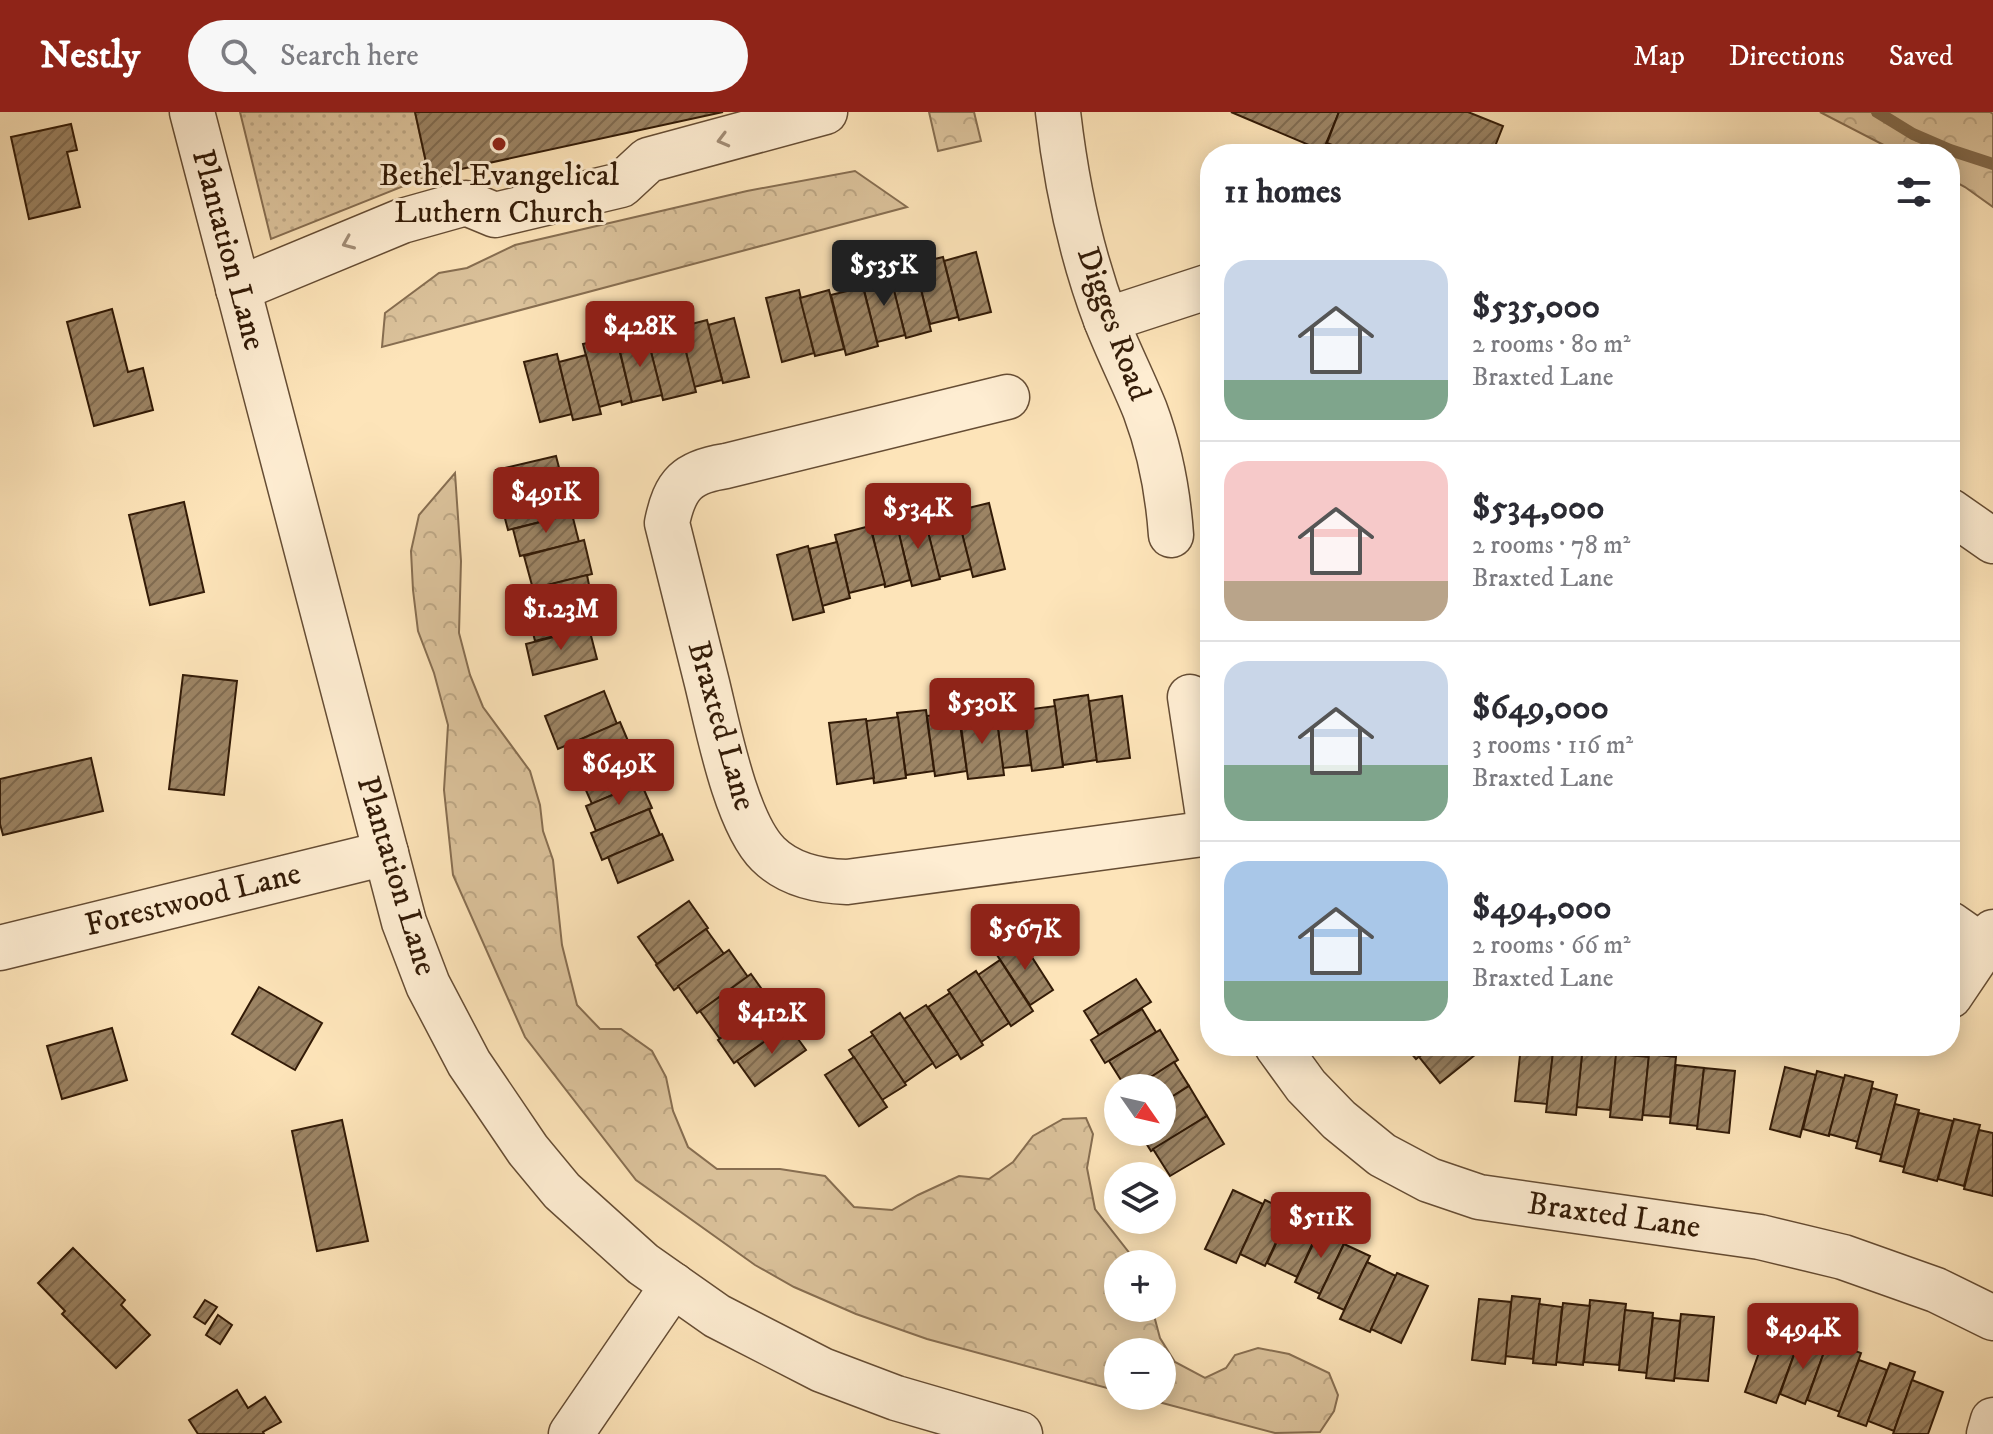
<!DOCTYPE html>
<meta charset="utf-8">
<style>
:root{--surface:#fff;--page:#f7f7f7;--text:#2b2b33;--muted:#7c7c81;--line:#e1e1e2;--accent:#8f2418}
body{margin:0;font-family:"IM FELL DW Pica",serif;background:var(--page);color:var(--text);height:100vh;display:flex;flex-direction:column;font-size:30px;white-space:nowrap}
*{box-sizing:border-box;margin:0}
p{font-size:26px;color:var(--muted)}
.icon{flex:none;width:44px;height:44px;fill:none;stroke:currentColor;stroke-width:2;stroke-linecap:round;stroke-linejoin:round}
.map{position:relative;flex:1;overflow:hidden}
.side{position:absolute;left:1200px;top:32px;width:760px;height:912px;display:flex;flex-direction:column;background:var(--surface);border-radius:32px;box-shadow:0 4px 20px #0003}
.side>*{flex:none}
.needle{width:52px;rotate:124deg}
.tools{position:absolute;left:1104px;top:962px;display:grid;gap:16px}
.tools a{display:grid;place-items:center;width:72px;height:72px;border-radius:50%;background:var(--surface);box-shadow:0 4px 20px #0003;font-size:40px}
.price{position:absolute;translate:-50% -68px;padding:0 18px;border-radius:8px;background:var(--accent);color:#fff;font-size:26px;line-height:52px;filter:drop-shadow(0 2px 4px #0008)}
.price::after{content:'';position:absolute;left:50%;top:48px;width:24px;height:18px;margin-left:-12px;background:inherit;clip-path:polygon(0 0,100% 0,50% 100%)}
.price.on{background:#222;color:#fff}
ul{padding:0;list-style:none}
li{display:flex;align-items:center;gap:24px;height:200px;padding:0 24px}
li+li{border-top:2px solid var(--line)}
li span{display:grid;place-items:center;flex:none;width:224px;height:160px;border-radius:24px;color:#555}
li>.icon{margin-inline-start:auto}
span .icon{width:96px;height:96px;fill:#fffc;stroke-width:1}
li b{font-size:34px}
h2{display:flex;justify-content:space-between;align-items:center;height:96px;padding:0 24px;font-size:34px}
header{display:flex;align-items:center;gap:48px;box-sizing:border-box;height:112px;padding:0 40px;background:var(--accent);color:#fff}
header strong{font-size:38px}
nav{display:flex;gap:44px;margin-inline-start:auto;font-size:28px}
.search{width:560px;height:72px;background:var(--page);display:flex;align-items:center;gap:20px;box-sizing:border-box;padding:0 28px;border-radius:44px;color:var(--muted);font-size:30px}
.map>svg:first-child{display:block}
</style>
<header>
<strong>Nestly</strong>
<div class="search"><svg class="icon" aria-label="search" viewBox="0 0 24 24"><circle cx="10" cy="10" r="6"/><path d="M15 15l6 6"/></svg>Search here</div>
<nav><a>Map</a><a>Directions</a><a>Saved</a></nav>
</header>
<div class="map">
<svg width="1993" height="1322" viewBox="0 0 1993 1322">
<defs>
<pattern id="grass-dots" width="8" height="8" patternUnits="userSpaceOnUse" patternTransform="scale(2)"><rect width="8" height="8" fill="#dbc29b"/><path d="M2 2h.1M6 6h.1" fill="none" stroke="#bca684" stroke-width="1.8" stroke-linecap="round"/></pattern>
<pattern id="forest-crowns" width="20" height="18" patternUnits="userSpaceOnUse" patternTransform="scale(2)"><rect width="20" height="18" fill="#dbc29b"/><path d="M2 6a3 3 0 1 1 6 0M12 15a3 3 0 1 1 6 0" fill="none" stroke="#bca684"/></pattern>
<pattern id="building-hatch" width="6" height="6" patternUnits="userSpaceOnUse" patternTransform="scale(2)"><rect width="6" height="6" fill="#9c8464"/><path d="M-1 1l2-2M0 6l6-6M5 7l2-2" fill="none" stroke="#806b50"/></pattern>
</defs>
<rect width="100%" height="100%" fill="#fde4b9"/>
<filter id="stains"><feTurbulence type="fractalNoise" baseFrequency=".0025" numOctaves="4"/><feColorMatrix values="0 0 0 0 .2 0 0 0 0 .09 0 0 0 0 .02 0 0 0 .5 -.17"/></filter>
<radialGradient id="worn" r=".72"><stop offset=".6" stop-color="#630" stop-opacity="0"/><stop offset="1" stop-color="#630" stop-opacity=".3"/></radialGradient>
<!-- grass -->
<path fill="url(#grass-dots)" stroke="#876e51" stroke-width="2" d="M240 0H415L429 64 271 127Z"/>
<!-- forest -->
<g fill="url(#forest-crowns)" stroke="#876e51" stroke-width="2">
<path d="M929 0H974L981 29 938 39Z"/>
<path d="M1820 0H1990L1993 2V95L1965 75 1950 67V42H1901Z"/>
<path d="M855 59 907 95 382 235 385 201 439 161 467 156 515 133 747 79Z"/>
<path d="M455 361 461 449 459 521 470 563 483 595 530 659 540 693 543 719 553 748 562 833 577 893 600 917H621L652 939 666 965 673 999 688 1035 717 1057H780L825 1064 854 1095 892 1098 918 1083 959 1064 989 1067 1013 1050 1033 1024 1063 1007 1086 1006 1093 1022 1087 1056 1095 1097 1138 1152H1118V1196H1152L1160 1226 1175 1250 1205 1266 1226 1256 1235 1243 1258 1236 1289 1242 1329 1261 1338 1283 1334 1299 1320 1320 1275 1321 1136 1284H1162V1240H1118V1279L927 1227 856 1202 794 1175 755 1153 636 1068 525 925 453 763 444 678 448 613 434 561 418 519 413 478 411 439 419 403Z"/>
</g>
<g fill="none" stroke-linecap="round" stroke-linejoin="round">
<!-- stream -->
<path stroke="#836b4d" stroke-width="12" d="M1877 0 1913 22 1950 38 1993 52"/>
</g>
<!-- building -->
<g fill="url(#building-hatch)" stroke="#331b07" stroke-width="2">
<path d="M415 0H723L429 64Z"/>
<path d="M1231 0H1339L1323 39Z"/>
<path d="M1339 0H1468L1503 14 1492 42H1355L1327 31Z"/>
<path d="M71 12 77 38 67 40 80 95 29 107 11 25Z"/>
<path d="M976 140 991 200 959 208 944 149Z"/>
<path d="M943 145 958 205 930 212 914 152Z"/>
<path d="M917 161 931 219 906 226 891 168Z"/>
<path d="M890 162 905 223 877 230 862 170Z"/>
<path d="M863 175 878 234 846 243 831 183Z"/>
<path d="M799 178 814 241 782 250 766 186Z"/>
<path d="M829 178 844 237 815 244 800 186Z"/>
<path d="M112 197 128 260 143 256 153 298 94 314 67 210Z"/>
<path d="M734 206 749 265 723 271 708 213Z"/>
<path d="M707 208 722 268 694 275 680 215Z"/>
<path d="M681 220 696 280 663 288 648 228Z"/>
<path d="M616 224 632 290 622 293 621 289 599 295 583 232Z"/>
<path d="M647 224 662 283 632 290 618 231Z"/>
<path d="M557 242 572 302 540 310 524 250Z"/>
<path d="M586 243 601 302 573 308 559 250Z"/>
<path d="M556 344 564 375 504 390 496 358Z"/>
<path d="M561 376 568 403 508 418 501 391Z"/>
<path d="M184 390 204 480 150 493 129 403Z"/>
<path d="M989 391 1005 457 973 465 956 399Z"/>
<path d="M956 397 971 457 939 465 924 404Z"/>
<path d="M572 402 579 430 520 444 513 417Z"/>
<path d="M924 404 940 467 912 474 896 411Z"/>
<path d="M896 409 910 468 885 475 871 416Z"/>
<path d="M870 414 885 472 849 481 835 423Z"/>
<path d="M584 428 592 462 533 477 524 444Z"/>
<path d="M837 430 850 486 822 494 809 437Z"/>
<path d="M808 434 824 500 793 508 777 443Z"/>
<path d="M587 463 592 488 537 502 531 477Z"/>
<path d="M588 489 594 514 535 529 529 504Z"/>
<path d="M589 516 597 547 533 563 526 532Z"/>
<path d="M183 563 237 569 224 683 169 677Z"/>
<path d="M604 579 617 612 558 637 545 604Z"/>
<path d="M1088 583 1097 648 1063 653 1054 588Z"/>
<path d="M1122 584 1130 646 1097 650 1089 589Z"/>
<path d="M1023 591 1031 653 1003 656 995 595Z"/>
<path d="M1055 594 1063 655 1032 659 1024 598Z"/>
<path d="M926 598 934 659 906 663 897 601Z"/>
<path d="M958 599 967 659 935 664 927 604Z"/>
<path d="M996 601 1004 663 968 667 960 606Z"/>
<path d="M898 605 906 666 874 671 866 609Z"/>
<path d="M866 607 874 666 837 672 829 611Z"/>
<path d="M620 610 631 636 575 659 565 634Z"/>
<path d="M633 635 647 668 592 692 577 658Z"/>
<path d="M91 646 103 699 3 723 0 712V667Z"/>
<path d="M641 671 652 696 596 719 586 694Z"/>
<path d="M649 697 660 723 602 748 591 721Z"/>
<path d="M662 722 673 748 618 771 608 745Z"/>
<path d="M689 789 708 816 657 852 638 825Z"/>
<path d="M706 817 724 842 674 878 656 853Z"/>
<path d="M1021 828 1053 878 1030 893 997 843Z"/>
<path d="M729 838 748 865 697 901 678 874Z"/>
<path d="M1000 848 1033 899 1011 914 978 863Z"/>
<path d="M976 859 1009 911 981 930 948 878Z"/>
<path d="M751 862 771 890 720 927 700 899Z"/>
<path d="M1136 867 1151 890 1099 923 1084 899Z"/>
<path d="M259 875 322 911 295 958 232 922Z"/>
<path d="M950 881 983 933 961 947 928 895Z"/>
<path d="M926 893 958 942 936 956 904 907Z"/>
<path d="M766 894 783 917 734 951 718 928Z"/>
<path d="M1142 897 1156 920 1105 951 1091 928Z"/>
<path d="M900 901 933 951 904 971 871 920Z"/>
<path d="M788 913 806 938 755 974 737 949Z"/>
<path d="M112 916 127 968 62 987 47 934Z"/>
<path d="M1160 918 1178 948 1134 976H1126L1109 949Z"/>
<path d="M873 923 906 973 882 988 849 938Z"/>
<path d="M1405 934H1432L1416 947Z"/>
<path d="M1432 934H1486L1440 971 1419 945Z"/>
<path d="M1521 934H1554L1547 992 1515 989Z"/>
<path d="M1583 934 1617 937 1610 998 1576 995Z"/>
<path d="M1553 940 1582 942 1576 1003 1546 1000Z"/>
<path d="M1616 942 1649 945 1642 1008 1610 1005Z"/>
<path d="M1649 942 1676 945 1670 1005 1643 1003Z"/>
<path d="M854 945 887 995 859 1014 825 963Z"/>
<path d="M1174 950 1189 974 1162 991V976H1134Z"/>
<path d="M1676 953 1704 956 1698 1014 1670 1011Z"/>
<path d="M1785 955 1816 963 1800 1025 1770 1017Z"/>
<path d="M1704 956 1735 959 1729 1021 1697 1017Z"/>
<path d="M1817 959 1844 966 1829 1024 1803 1017Z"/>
<path d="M1845 963 1873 970 1858 1030 1829 1022Z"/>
<path d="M1189 974 1207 1004 1151 1039 1139 1020H1162V991Z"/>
<path d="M1872 976 1897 983 1882 1043 1856 1036Z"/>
<path d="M1895 992 1919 998 1904 1055 1880 1049Z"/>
<path d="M1919 1001 1953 1009 1937 1069 1903 1060Z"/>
<path d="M1207 1004 1224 1032 1170 1064 1153 1037Z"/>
<path d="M1954 1007 1980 1013 1964 1074 1938 1067Z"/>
<path d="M342 1008 368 1129 317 1139 292 1019Z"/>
<path d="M1979 1018 1993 1021V1084L1964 1077Z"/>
<path d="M1233 1078 1263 1092 1236 1151 1205 1137Z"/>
<path d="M1265 1088 1290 1100 1265 1154 1240 1142Z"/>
<path d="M1293 1095 1323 1109 1297 1165 1267 1151Z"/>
<path d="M1322 1113 1347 1125 1320 1182 1295 1170Z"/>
<path d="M1344 1132 1370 1144 1344 1198 1318 1186Z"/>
<path d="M73 1136 125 1188 121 1193 150 1223 116 1256 62 1202 65 1199 38 1171Z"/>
<path d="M1367 1150 1396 1164 1370 1220 1340 1207Z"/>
<path d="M1397 1161 1428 1174 1401 1231 1371 1217Z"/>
<path d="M1512 1184 1540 1187 1533 1247 1505 1244Z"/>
<path d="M1479 1187 1511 1190 1505 1252 1472 1248Z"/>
<path d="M205 1188 217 1195 205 1212 194 1205Z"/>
<path d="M1590 1188 1626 1192 1619 1253 1584 1250Z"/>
<path d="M1563 1191 1590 1194 1583 1253 1556 1250Z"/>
<path d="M1539 1192 1562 1195 1556 1253 1533 1251Z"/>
<path d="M1625 1198 1653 1201 1647 1261 1619 1258Z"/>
<path d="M1681 1202 1714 1205 1708 1269 1674 1266Z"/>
<path d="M218 1203 232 1213 220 1232 206 1223Z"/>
<path d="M1653 1206 1680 1209 1674 1269 1646 1266Z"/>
<path d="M1767 1218 1799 1229 1776 1291 1745 1280Z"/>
<path d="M1800 1226 1826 1235 1805 1292 1780 1282Z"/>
<path d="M1828 1229 1861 1241 1840 1300 1807 1288Z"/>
<path d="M1859 1248 1887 1258 1866 1314 1838 1304Z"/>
<path d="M1890 1251 1915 1260 1894 1319 1868 1309Z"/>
<path d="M1912 1268 1943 1280 1928 1322H1893Z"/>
<path d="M237 1278 248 1296 265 1285 281 1310 263 1320 264 1322H198L189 1308Z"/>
</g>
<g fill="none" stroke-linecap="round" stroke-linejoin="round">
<defs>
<g id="minor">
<path d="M192 0 404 810 428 873 469 951 528 1038 562 1079 643 1152 717 1204 822 1258 896 1286 1020 1322"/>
<path d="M1058 0C1066 70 1081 142 1106 208 1118 239 1133 268 1145 298 1160 338 1168 381 1171 423"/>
<path d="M238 177 402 109 466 91 495 103 621 73 648 48 825 0"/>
<path d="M1106 208 1210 174"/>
<path d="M1007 285 726 354C687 360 675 372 667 411 680 464 694 518 707 571 718 616 736 710 768 742 789 763 818 769 847 770L1210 721"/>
<path d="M1950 399 1993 429"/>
<path d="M1190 585 1210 717"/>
<path d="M1950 812 1983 835"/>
<path d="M0 836 386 741"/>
<path d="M1950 884 1993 820"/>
<path d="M1277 934 1306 974 1339 1008 1382 1043 1429 1068 1479 1085 1760 1125 1843 1145 1936 1178 1993 1206"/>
<path d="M571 1322 673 1173"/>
<path d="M1989 1322 1993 1308"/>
</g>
</defs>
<!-- minor casing -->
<use href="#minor" stroke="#664d34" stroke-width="47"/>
<!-- minor -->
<use href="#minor" stroke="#feedd2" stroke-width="44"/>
</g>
<!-- one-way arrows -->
<defs><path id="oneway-chevron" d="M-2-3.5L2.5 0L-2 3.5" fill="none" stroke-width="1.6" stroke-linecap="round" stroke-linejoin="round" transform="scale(2)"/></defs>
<g stroke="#a38e77">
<use href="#oneway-chevron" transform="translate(723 28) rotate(165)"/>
<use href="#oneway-chevron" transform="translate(348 131) rotate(157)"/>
</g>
<!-- markers -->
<circle fill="#8f2418" stroke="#feedd2" stroke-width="3" cx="499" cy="32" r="8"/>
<g text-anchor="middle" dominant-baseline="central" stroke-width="6" stroke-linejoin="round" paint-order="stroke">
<!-- poi labels -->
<g font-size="32" fill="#331b07" stroke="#feedd2">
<text x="499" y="64">Bethel Evangelical<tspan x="499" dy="37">Luthern Church</tspan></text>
</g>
<!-- street labels -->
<g font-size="32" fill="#331b07" stroke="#feedd2">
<text transform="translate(228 138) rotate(75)">Plantation Lane</text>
<text transform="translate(1113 212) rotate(70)">Digges Road</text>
<text transform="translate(721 614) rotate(74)">Braxted Lane</text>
<text transform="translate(396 764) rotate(73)">Plantation Lane</text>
<text transform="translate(193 788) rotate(-14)">Forestwood Lane</text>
<text transform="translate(1614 1104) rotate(8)">Braxted Lane</text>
</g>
</g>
<rect width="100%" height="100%" filter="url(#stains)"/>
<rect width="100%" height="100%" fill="url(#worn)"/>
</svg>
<div class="tools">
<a><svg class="needle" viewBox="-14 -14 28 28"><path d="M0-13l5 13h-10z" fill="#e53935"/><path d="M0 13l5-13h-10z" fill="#7c7c81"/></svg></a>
<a><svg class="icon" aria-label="layers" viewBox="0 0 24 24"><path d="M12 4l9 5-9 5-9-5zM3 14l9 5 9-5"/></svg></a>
<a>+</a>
<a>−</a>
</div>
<b class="price on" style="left:884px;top:196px">$535K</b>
<b class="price" style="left:640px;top:257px">$428K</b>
<b class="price" style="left:546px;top:423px">$491K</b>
<b class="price" style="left:918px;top:439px">$534K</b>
<b class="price" style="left:561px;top:540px">$1.23M</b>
<b class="price" style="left:982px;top:634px">$530K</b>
<b class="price" style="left:619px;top:695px">$649K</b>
<b class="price" style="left:1025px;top:860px">$567K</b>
<b class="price" style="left:772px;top:944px">$412K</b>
<b class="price" style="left:1321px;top:1148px">$511K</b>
<b class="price" style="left:1803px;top:1259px">$494K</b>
<section class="side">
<h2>11 homes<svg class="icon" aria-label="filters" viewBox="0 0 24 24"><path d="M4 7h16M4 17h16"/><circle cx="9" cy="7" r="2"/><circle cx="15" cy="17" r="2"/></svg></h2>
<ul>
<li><span style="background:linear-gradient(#c9d6e8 75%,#7fa58c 0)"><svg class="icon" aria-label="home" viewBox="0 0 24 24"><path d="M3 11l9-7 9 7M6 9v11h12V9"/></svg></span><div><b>$535,000</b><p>2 rooms · 80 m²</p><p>Braxted Lane</p></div></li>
<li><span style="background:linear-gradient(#f6c9c9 75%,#b9a48a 0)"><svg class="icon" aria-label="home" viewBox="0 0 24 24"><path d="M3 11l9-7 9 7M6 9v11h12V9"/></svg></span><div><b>$534,000</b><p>2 rooms · 78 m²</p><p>Braxted Lane</p></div></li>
<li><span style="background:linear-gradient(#c9d6e8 65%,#7fa58c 0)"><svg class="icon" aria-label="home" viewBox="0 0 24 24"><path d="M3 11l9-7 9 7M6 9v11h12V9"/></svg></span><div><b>$649,000</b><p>3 rooms · 116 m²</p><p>Braxted Lane</p></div></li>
<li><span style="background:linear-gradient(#a9c7e8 75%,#7fa58c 0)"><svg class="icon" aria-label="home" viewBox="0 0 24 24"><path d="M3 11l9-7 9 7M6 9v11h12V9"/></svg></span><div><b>$494,000</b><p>2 rooms · 66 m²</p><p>Braxted Lane</p></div></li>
</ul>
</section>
</div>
